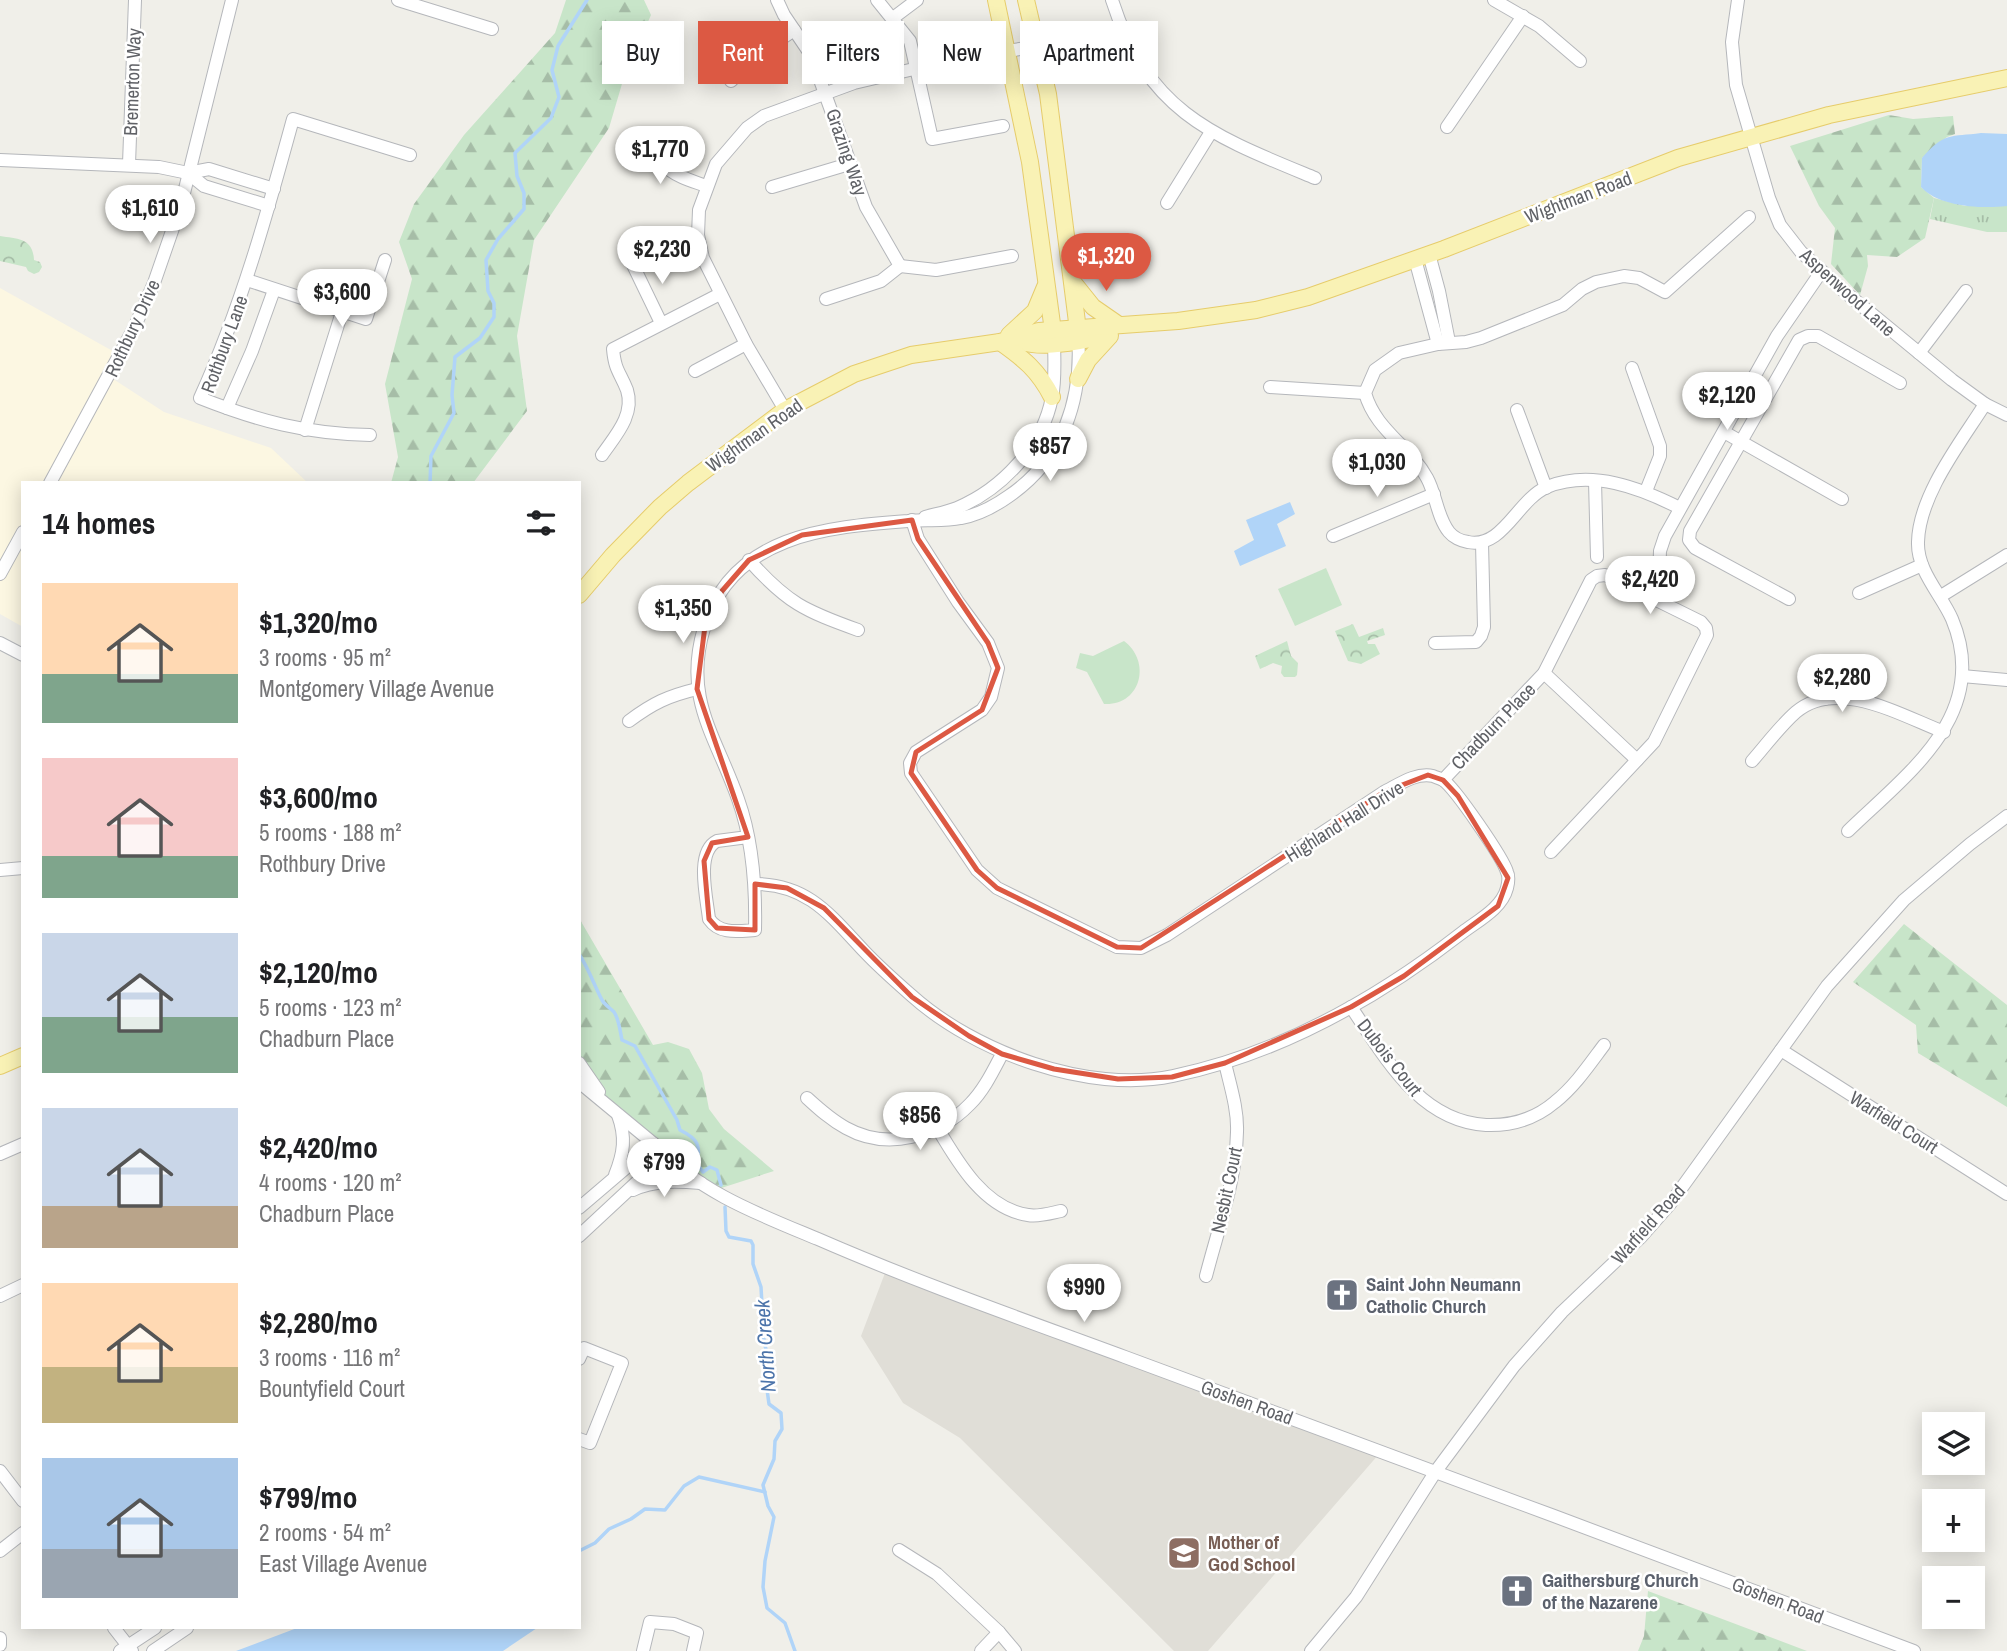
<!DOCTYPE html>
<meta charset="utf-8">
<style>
:root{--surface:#fff;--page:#f2f2f2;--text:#202124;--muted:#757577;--accent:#dc5943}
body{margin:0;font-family:"Archivo Narrow",sans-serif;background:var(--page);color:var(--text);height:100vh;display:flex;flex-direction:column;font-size:26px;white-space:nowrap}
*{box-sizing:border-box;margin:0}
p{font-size:23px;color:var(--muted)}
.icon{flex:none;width:38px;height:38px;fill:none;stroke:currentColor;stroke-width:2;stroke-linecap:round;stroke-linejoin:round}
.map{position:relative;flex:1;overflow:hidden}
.drawer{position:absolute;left:21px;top:481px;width:560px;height:1148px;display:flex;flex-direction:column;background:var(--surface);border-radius:0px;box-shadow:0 4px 18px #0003}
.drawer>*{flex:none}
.guide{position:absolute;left:602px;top:21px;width:665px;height:63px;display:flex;gap:14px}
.fabs{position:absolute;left:1922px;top:1412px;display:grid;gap:14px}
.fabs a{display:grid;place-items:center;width:63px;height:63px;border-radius:0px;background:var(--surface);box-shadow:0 4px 18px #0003;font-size:35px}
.price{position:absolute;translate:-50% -60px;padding:0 16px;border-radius:24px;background:#fff;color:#222;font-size:23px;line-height:46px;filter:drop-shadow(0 2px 4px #0008)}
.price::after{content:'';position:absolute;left:50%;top:42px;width:21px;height:16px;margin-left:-10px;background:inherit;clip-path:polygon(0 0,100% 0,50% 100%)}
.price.on{background:var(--accent);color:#fff}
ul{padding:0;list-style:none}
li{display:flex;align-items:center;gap:21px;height:175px;padding:0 21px}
li span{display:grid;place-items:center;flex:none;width:196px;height:140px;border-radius:0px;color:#555}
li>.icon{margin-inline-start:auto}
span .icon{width:84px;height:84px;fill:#fffc;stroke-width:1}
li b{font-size:30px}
h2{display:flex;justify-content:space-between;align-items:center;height:84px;padding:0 21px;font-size:30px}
.tag{padding:0 24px;border-radius:0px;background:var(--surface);box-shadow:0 4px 18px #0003;font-size:24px;line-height:63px}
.tag.on{background:var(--accent);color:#fff}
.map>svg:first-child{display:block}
</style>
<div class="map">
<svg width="2007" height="1651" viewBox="0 0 2007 1651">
<defs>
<pattern id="grass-tufts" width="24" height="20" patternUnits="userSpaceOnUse" patternTransform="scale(1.75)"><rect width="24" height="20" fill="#c8e5c9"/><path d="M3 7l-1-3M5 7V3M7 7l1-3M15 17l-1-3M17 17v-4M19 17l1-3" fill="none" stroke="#a6bda7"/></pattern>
<pattern id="forest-firs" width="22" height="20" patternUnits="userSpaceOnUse" patternTransform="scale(1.75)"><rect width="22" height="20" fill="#c8e5c9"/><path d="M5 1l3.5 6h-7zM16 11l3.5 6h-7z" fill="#a6bda7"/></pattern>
<pattern id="park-crowns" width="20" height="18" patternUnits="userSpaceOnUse" patternTransform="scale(1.75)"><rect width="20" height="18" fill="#c8e5c9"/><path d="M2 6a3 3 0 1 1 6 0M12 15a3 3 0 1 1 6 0" fill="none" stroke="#a6bda7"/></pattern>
</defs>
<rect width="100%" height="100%" fill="#f0efe9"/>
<!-- commercial -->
<path fill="#fcf7e2" d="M0 288 118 354 104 373 164 412 271 448 308 483H23V627L0 614Z"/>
<!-- education -->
<path fill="#e0ded7" d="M885 1273 1379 1454 1208 1651H1174L960 1438 903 1403 861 1336Z"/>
<!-- grass -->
<path fill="url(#grass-tufts)" d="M1934 198 1965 206H2007V232H1987L1930 219Z"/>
<!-- forest -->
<g fill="url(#forest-firs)">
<path d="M566 0H644L651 15 624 77 609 128 534 240 517 336 527 411 473 483H391L398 457 385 384 412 279 399 242 414 204 464 135 555 33Z"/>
<path d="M1889 115 1913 119 1953 116 1955 134 1947 137 1922 158 1921 187 1934 198 1925 238 1897 257 1867 255 1868 266 1860 295 1831 264 1835 228 1819 206 1790 146Z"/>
<path d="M579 918 653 1045 668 1042 689 1049 702 1073 709 1109 724 1129 774 1171 712 1191 618 1115 579 1063Z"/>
<path d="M1904 924 2007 1005V1107L1918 1053 1916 1025 1853 982Z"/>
<path d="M1648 1591 1807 1651H1638L1644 1636Z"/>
</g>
<!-- park -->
<g fill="url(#park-crowns)">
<path d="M0 236C18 239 33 238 34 260L40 262 42 267 39 272 34 274 28 271 26 267 0 261Z"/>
<path d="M1353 624 1359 637 1383 628 1385 635 1367 641 1368 644H1375L1380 654 1361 664 1348 661 1335 631Z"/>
<path d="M1287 641 1291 656 1298 663 1297 675 1295 677H1284L1281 673 1282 666 1273 663 1260 669 1255 656Z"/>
</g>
<!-- pitch -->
<g fill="#c8e5c9">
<path d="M1326 568 1342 605 1295 626 1278 589Z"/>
<path d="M1124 641C1152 662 1141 706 1104 704L1087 672 1076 668 1080 653 1093 656Z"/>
</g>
<!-- water -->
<g fill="#b0d4f8">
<path d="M1981 133 2007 134V206C1982 209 1939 207 1921 187L1922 158C1944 132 1951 137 1981 133Z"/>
<path d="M1290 502 1295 514 1277 524 1286 546 1240 566 1234 551 1254 540 1246 520Z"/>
<path d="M297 1628H537L503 1651H236Z"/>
</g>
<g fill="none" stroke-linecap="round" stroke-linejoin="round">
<!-- stream -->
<g stroke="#b0d4f8" stroke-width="3.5">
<path d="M430 483 431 456 454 413 452 395 455 357 480 338 494 317V303L488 291 486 260 498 239 524 209V193L517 176 515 153 551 118 559 97 552 70 558 46 587 0"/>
<path d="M579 954C589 969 594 985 602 1000 605 1005 610 1008 614 1012 619 1019 620 1031 622 1040L635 1046 677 1120 680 1130C698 1139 701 1145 697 1164L703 1172 710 1167 717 1170 721 1185"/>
<path d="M725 1207 726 1231 729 1237 751 1241 753 1245V1264L761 1287 764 1341 767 1354 765 1375 769 1404 781 1413 782 1429 775 1441 774 1459 763 1485 768 1506 774 1517 765 1561 763 1587 767 1608 785 1623 795 1651"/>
<path d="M579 1551 595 1543 609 1529 631 1519 645 1509 665 1510 684 1486 699 1477 765 1492"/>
</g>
<defs>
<g id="minor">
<path d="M398 0 492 29"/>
<path d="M777 0 784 15 811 55 866 207 900 266"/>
<path d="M877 0 910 41 932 139 1003 126"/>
<path d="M1112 0C1148 113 1213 136 1315 178"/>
<path d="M1494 0 1539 26 1580 61"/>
<path d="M1738 0 1732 42 1736 85 1769 198 1780 225 1801 252 1845 292 1952 380 1985 404 2007 415"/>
<path d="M893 18 917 0"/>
<path d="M731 81 756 56 794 30"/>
<path d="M1447 127 1523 16"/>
<path d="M648 143C667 174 673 174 706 186"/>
<path d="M0 160 159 167 188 173 204 186 269 206"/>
<path d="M129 164 135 0"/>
<path d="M188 173 209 169 274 189"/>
<path d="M772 187 849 164"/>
<path d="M1167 203 1211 132"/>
<path d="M658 250 633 265 661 323"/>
<path d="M1429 254 1439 291 1449 342"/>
<path d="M1415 259 1438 344"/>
<path d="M900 266 936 270 1012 256"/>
<path d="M247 280 366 319 385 260"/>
<path d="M826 299 881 281 900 266"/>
<path d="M1919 353 1966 291"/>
<path d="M1632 368 1660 446V456L1646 491"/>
<path d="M695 371 746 344"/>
<path d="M1270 387 1365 393"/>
<path d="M227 408 252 351 274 290"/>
<path d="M785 410 746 344 703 258 698 235 699 210 716 164 747 128 764 116 854 83 948 61 1038 46"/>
<path d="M1517 410 1546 488"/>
<path d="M305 430 342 312"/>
<path d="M1724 432 1842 499"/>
<path d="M370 435C307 434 258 421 200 398 241 308 267 214 293 119L410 155"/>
<path d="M602 455C615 436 635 415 627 390 620 372 615 371 613 349L720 294"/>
<path d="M1595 481 1597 557"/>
<path d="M50 483 135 326 154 283 181 205 232 0"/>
<path d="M1680 508C1640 488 1592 469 1547 487 1517 500 1503 549 1468 542 1461 541 1453 537 1449 532 1437 517 1436 494 1427 478 1409 445 1376 431 1365 393L1375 370 1399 353 1438 344 1466 342 1481 338 1563 305 1582 289 1596 282 1624 276 1639 278 1665 292 1749 217"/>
<path d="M925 517C936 514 947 512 957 508 1002 489 1043 446 1052 397 1056 378 1054 357 1054 338"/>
<path d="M1333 536 1434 494"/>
<path d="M749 560C787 603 805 611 858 630"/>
<path d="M0 574 23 532"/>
<path d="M1859 593 1922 565"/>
<path d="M1941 596 2007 555"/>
<path d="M1651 598 1659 576 1660 551 1665 536 1777 336 1821 272"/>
<path d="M1789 599 1695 548 1689 540 1690 531 1799 340 1808 336H1818L1900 383"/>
<path d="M0 643 23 655"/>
<path d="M1435 643 1476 642 1481 636 1484 627 1482 543"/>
<path d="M1810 666 1825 699"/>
<path d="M1544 673 1637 760"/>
<path d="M1962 676 2007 680"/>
<path d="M629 721C653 703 668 696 697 689"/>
<path d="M1752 761C1766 745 1780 726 1796 712 1837 677 1902 716 1944 732"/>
<path d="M1443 780 1544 673 1591 580 1597 576 1605 575 1616 580 1701 622 1706 628 1707 635 1654 742 1551 852"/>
<path d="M1848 831C1908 773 1992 714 1952 619 1941 594 1917 571 1918 542 1919 495 1961 442 1985 404"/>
<path d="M748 837 717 841C695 852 707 899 709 919 720 935 739 931 755 930 756 886 753 841 738 799 716 736 683 699 704 628 732 535 826 527 908 521 926 519 943 522 961 518 978 515 995 506 1009 496 1063 459 1083 399 1078 335"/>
<path d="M0 870 23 868"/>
<path d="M755 884C808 884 831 916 864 951 879 967 895 981 911 995 974 1052 1088 1094 1173 1076 1280 1054 1378 998 1463 932 1479 920 1502 908 1507 888 1508 884 1509 876 1507 872 1503 858 1455 788 1443 780 1442 779 1435 777 1433 776 1416 772 1398 785 1384 792L1167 935 1141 948 1117 947 997 888 977 870 911 773 910 763 916 752 982 710 991 697 998 668 988 643 958 602 918 539 912 520"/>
<path d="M1351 1007C1385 1057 1419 1121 1486 1125 1512 1126 1535 1119 1555 1102 1575 1086 1589 1065 1604 1045"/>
<path d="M1781 1050 2007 1194"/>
<path d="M579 1063 599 1092"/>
<path d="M579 1082 654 1144C698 1192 760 1215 818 1239 919 1283 1022 1319 1125 1357 1389 1454 1651 1552 1914 1651"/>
<path d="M807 1098C819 1109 831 1120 846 1128 887 1151 938 1137 970 1104 984 1090 993 1071 1002 1054"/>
<path d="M938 1129C958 1163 985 1209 1028 1215 1039 1217 1051 1213 1061 1211"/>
<path d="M0 1154 23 1144"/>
<path d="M615 1175C624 1153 626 1137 618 1115"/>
<path d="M633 1190C654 1180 677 1181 701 1183"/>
<path d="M579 1208 654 1144"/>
<path d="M579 1236 665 1156"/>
<path d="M1206 1276C1218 1229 1236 1181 1237 1132 1238 1109 1230 1085 1225 1063"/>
<path d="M0 1296 23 1285"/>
<path d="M579 1359 584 1348 622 1363 590 1443 579 1439"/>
<path d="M0 1471 23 1501"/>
<path d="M899 1550 937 1574 999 1632 1015 1651"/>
<path d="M0 1551 23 1533"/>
<path d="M114 1628 132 1651"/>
<path d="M0 1638V1645"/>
<path d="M120 1651 155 1628"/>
<path d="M153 1651 187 1628"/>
<path d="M643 1651 650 1622 674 1624 697 1633 693 1651"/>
<path d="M981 1651 999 1632"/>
<path d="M1311 1651 1356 1597 1436 1471 1514 1366 1562 1312 1641 1237 1670 1204 1827 986 1904 900 1970 844 2007 816"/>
</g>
<g id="major">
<path d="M996 0 1030 162 1053 331"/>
<path d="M1026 0 1048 94 1078 330"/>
<path d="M1073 282 1093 307 1119 325"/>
<path d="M1009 335 1035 311 1045 287"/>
<path d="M1013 339C1038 350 1070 343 1096 338"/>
<path d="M1000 342C1024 359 1038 370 1052 397"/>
<path d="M1078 379 1088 360 1110 336"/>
<path d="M579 595 613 555 660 507 688 483 785 410 854 374 911 355 1000 342 1039 331 1178 321 1256 310 1308 297 1444 249 1678 158 1829 115 2007 78"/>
<path d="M0 1066 23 1056"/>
</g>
</defs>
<!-- minor casing -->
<use href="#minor" stroke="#b5b7bb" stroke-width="14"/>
<!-- major casing -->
<use href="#major" stroke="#e6cc6b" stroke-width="18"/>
<!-- minor -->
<use href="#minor" stroke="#fff" stroke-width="12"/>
<!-- major -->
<use href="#major" stroke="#f9f2b5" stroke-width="16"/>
</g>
<!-- marked area -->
<path fill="none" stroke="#dc5943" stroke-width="5" stroke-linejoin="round" d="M912 520 918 539 988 643 998 668 982 710 916 752 911 773 977 870 997 888 1117 947 1141 948 1384 792 1428 775 1443 780 1458 796 1508 878 1498 906 1404 976 1351 1007 1225 1063 1172 1077 1118 1079 1054 1069 1002 1054 969 1036 912 997 824 908 787 888 755 884V930L717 928 709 919 704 861 712 843 748 837 697 689 705 626 722 591 749 560 802 535Z"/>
<!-- icons -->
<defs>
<symbol id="church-square" viewBox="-11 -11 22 22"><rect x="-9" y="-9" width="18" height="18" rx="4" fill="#6b7280" stroke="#fff"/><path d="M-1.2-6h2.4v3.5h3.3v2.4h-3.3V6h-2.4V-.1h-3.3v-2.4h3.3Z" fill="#fff"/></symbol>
<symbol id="school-square" viewBox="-11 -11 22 22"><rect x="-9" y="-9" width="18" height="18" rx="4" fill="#8d6e63" stroke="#fff"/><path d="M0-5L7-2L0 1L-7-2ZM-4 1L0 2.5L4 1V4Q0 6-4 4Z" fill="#fff"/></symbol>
</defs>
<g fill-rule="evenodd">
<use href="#church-square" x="1323" y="1276" width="38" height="38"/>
<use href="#school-square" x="1165" y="1534" width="38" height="38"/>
<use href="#church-square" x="1498" y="1572" width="38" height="38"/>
</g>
<g text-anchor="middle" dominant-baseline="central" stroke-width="5" stroke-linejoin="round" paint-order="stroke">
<!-- street labels -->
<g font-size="19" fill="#606267" stroke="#fff">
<text transform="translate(132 82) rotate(-88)">Bremerton Way</text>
<text transform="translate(847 152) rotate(71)">Grazing Way</text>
<text transform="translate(1578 197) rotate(-21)">Wightman Road</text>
<text transform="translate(1848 292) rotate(42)">Aspenwood Lane</text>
<text transform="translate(132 328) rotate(-65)">Rothbury Drive</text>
<text transform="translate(224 344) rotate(-70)">Rothbury Lane</text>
<text transform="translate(754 435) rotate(-35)">Wightman Road</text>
<text transform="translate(1493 726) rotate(-46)">Chadburn Place</text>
<text transform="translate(1344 821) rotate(-32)">Highland Hall Drive</text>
<text transform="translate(1390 1057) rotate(52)">Dubois Court</text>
<text transform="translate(1894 1122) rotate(32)">Warfield Court</text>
<text transform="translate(1226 1190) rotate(-78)">Nesbit Court</text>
<text transform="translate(1648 1224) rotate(-48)">Warfield Road</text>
<text transform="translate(1247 1402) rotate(20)">Goshen Road</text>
<text transform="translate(1778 1600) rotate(21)">Goshen Road</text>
</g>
<!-- worship labels -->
<g font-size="19" font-weight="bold" fill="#5b616d" stroke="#fff" text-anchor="start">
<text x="1366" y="1284">Saint John Neumann<tspan x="1366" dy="22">Catholic Church</tspan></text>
<text x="1542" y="1580">Gaithersburg Church<tspan x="1542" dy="22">of the Nazarene</tspan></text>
</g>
<!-- education labels -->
<g font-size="19" font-weight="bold" fill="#785e54" stroke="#fff" text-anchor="start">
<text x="1208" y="1542">Mother of<tspan x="1208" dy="22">God School</tspan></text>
</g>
<!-- water labels -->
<g font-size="21" font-style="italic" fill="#4c74aa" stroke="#fff">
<text transform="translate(765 1346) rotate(-94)">North Creek</text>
</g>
</g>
</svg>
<div class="fabs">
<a><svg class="icon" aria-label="layers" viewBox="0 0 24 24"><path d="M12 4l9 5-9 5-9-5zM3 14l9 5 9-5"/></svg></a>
<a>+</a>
<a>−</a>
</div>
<b class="price" style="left:660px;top:186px">$1,770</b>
<b class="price" style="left:150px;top:245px">$1,610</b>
<b class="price" style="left:662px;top:286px">$2,230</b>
<b class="price on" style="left:1106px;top:293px">$1,320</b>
<b class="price" style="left:342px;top:329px">$3,600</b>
<b class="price" style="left:1727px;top:432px">$2,120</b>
<b class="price" style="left:1050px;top:483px">$857</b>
<b class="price" style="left:1377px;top:499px">$1,030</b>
<b class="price" style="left:1650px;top:616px">$2,420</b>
<b class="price" style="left:683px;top:645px">$1,350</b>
<b class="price" style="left:1842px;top:714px">$2,280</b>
<b class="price" style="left:920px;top:1152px">$856</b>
<b class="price" style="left:664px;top:1199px">$799</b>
<b class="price" style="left:1084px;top:1324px">$990</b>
<div class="guide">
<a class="tag">Buy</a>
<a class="tag on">Rent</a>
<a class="tag">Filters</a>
<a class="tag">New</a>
<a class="tag">Apartment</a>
</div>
<section class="drawer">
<h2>14 homes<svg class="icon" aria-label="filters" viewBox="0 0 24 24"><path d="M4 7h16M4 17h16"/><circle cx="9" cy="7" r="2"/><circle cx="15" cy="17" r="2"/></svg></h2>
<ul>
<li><span style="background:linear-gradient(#ffd9b3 65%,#7fa58c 0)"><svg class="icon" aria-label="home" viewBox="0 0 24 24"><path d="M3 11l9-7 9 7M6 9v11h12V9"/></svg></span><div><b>$1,320/mo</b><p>3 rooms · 95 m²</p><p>Montgomery Village Avenue</p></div></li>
<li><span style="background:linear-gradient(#f6c9c9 70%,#7fa58c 0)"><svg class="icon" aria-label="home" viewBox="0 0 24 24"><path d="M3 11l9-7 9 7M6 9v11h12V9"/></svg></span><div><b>$3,600/mo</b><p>5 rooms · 188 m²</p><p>Rothbury Drive</p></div></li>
<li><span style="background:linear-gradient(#c9d6e8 60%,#7fa58c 0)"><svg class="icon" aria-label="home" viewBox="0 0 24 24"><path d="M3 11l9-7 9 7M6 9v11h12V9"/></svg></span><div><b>$2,120/mo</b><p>5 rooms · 123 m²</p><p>Chadburn Place</p></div></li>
<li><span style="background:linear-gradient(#c9d6e8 70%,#b9a48a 0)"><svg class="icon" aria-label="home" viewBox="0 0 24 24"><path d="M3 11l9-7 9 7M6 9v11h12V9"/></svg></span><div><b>$2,420/mo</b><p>4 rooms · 120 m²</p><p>Chadburn Place</p></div></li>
<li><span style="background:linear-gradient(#ffd9b3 60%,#c2b280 0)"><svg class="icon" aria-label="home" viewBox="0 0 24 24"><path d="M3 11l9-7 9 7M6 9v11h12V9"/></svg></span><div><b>$2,280/mo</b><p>3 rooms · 116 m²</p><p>Bountyfield Court</p></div></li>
<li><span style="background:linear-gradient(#a9c7e8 65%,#9aa5b1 0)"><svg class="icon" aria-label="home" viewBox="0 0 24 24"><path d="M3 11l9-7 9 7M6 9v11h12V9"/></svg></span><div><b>$799/mo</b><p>2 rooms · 54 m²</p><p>East Village Avenue</p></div></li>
</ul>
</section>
</div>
